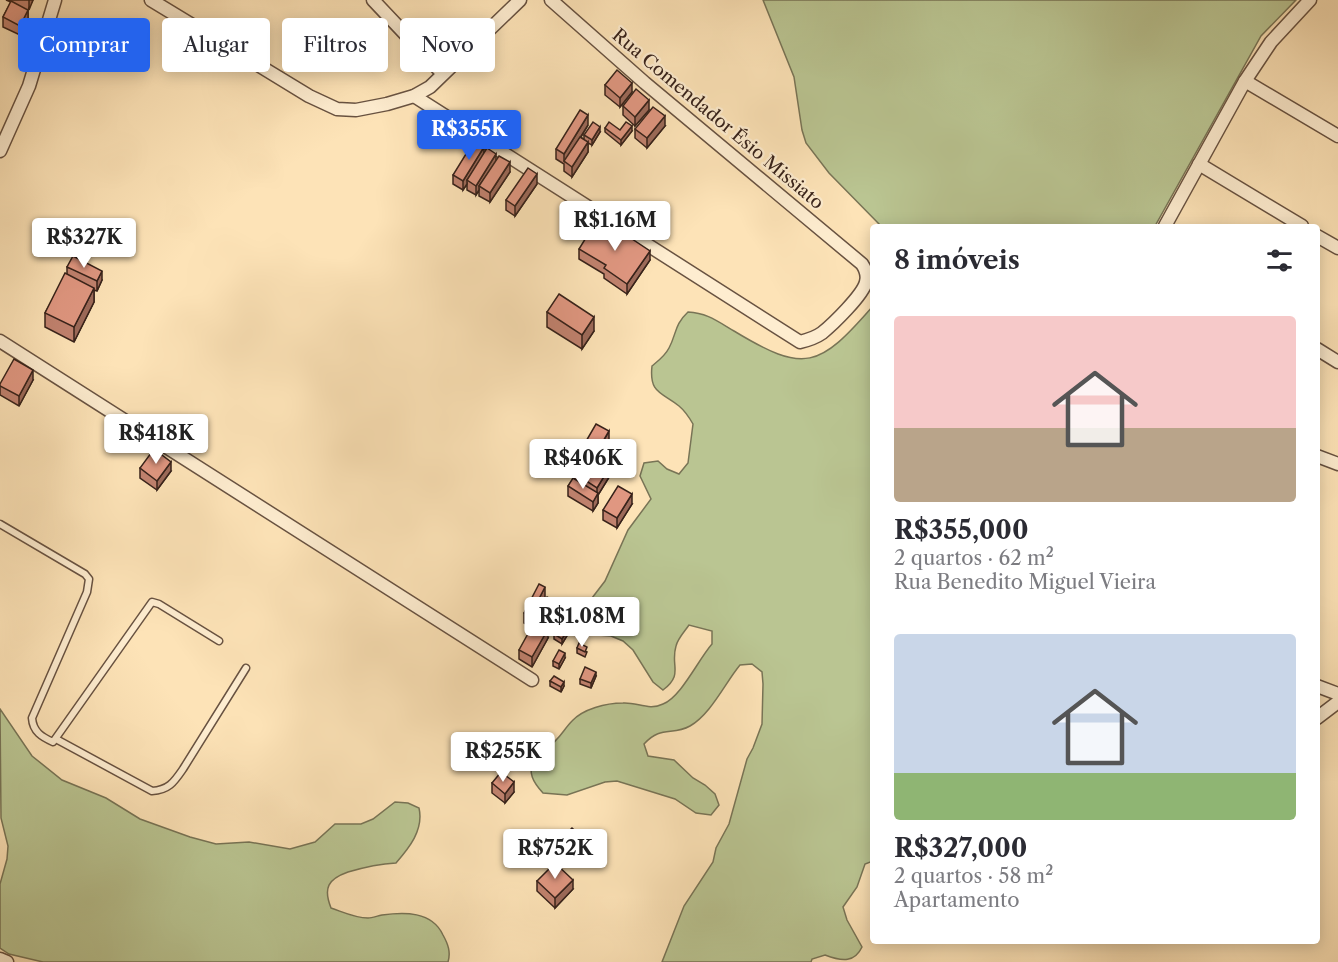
<!DOCTYPE html>
<html lang="pt">
<meta charset="utf-8">
<style>
:root{--surface:#fff;--page:#f2f2f3;--text:#2b2b33;--muted:#7c7c81;--accent:#2563eb}
body{margin:0;font-family:"Libre Caslon Text",serif;background:var(--page);color:var(--text);height:100vh;display:flex;flex-direction:column;font-size:22px;white-space:nowrap}
*{box-sizing:border-box;margin:0}
p{font-size:20px;color:var(--muted)}
.icon{flex:none;width:33px;height:33px;fill:none;stroke:currentColor;stroke-width:2;stroke-linecap:round;stroke-linejoin:round}
.map{position:relative;flex:1;overflow:hidden}
.details{position:absolute;left:870px;top:224px;width:450px;height:720px;display:flex;flex-direction:column;background:var(--surface);border-radius:6px;box-shadow:0 3px 15px #0003}
.details>*{flex:none}
.top-card{position:absolute;left:18px;top:18px;width:570px;height:54px;display:flex;gap:12px}
.price{position:absolute;translate:-50% -51px;padding:0 14px;border-radius:6px;background:#fff;color:#222;font-size:20px;line-height:39px;filter:drop-shadow(0 2px 3px #0008)}
.price::after{content:'';position:absolute;left:50%;top:36px;width:18px;height:14px;margin-left:-9px;background:inherit;clip-path:polygon(0 0,100% 0,50% 100%)}
.price.on{background:var(--accent);color:#fff}
ul{padding:0;list-style:none}
li{display:grid;align-content:center;gap:12px;height:318px;padding:0 24px}
li span{display:grid;place-items:center;height:186px;border-radius:6px;color:#555}
li>.icon{margin-inline-start:auto}
span .icon{width:108px;height:108px;fill:#fffc;stroke-width:1}
li b{font-size:26px}
h2{display:flex;justify-content:space-between;align-items:center;height:72px;padding:0 24px;font-size:26px}
.pill{padding:0 21px;border-radius:6px;background:var(--surface);box-shadow:0 3px 15px #0003;font-size:21px;line-height:54px}
.pill.on{background:var(--accent);color:#fff}
.map>svg:first-child{display:block}
</style>
<div class="map">
<svg width="1338" height="962" viewBox="0 0 1338 962">
<rect width="100%" height="100%" fill="#fde3b7"/>
<filter id="stains"><feTurbulence type="fractalNoise" baseFrequency=".00333" numOctaves="4"/><feColorMatrix values="0 0 0 0 .2 0 0 0 0 .09 0 0 0 0 .02 0 0 0 .5 -.17"/></filter>
<radialGradient id="worn" r=".72"><stop offset=".6" stop-color="#630" stop-opacity="0"/><stop offset="1" stop-color="#630" stop-opacity=".3"/></radialGradient>
<!-- green -->
<g fill="#bac592" stroke="#787456" stroke-width="1.5">
<path d="M763 0H1296L1261 36 1155 226H881L829 173 806 143 802 130 794 77Z"/>
<path d="M873 306V861L865 864 857 887 843 907 847 920 862 947C855 962 843 962 825 955L812 959 811 962H662L684 906 713 862 716 848 729 824 747 759 753 748 762 724 763 684 762 672 752 664 740 665C725 683 711 714 690 726 672 736 661 725 644 744L648 756 674 760 693 778 705 785 715 794 719 805 711 815 696 813 675 799 617 781 605 782 567 795 543 793C532 781 529 774 532 758 540 752 551 747 557 739 563 733 566 727 572 721 583 709 606 703 623 703 637 702 649 711 663 704 681 697 698 660 712 644V631L689 625C685 631 678 638 676 646 670 666 684 674 663 690L653 682 633 650 623 641 611 636 598 635 589 626 584 614 589 602 605 581 628 530 651 499 640 476 644 463 658 461 667 469 679 474 688 463 693 424C689 417 685 411 679 406 661 392 649 393 652 366 658 361 665 356 669 348 677 333 674 325 688 312 707 313 717 321 734 331 805 374 819 368 873 306Z"/>
<path d="M0 709 32 756 62 780 106 798 140 819 190 837 216 844 249 842 290 849 315 842 335 824H361L373 819 395 802 408 803 419 808C424 830 409 848 396 863 378 864 365 867 348 872 328 879 323 888 331 908 343 912 355 918 368 918 372 918 377 916 382 915 404 912 432 911 443 935 448 944 451 952 448 962H43L9 954 0 948V884L7 859 8 846 1 818Z"/>
</g>
<g fill="none" stroke-linecap="round" stroke-linejoin="round">
<defs>
<g id="service">
<path d="M0 524 85 574 89 579 87 592 32 718C33 732 42 737 53 742L152 602 159 604 219 641"/>
<path d="M56 739 152 791C169 790 174 782 183 769L246 668"/>
</g>
<g id="minor">
<path d="M151 0 309 96 337 109 356 110 387 104 414 96 430 87 520 0"/>
<path d="M373 0 442 73"/>
<path d="M1245 81 1338 136"/>
<path d="M414 96 800 342C808 340 815 338 822 333 833 324 863 295 866 282 868 275 866 270 862 264L645 83 551 0"/>
<path d="M0 151 29 86 55 0"/>
<path d="M1199 164 1302 226"/>
<path d="M1165 226 1245 81 1271 42 1310 0"/>
<path d="M1317 236 1338 248"/>
<path d="M0 341 532 680"/>
<path d="M1317 349 1338 362"/>
<path d="M1317 456 1338 464"/>
<path d="M1317 686 1338 694"/>
<path d="M1317 718 1338 702"/>
<path d="M0 959 7 962"/>
</g>
</defs>
<!-- service casing -->
<use href="#service" stroke="#685241" stroke-width="9"/>
<!-- minor casing -->
<use href="#minor" stroke="#685241" stroke-width="15"/>
<!-- service -->
<use href="#service" stroke="#feedd0" stroke-width="6"/>
<!-- minor -->
<use href="#minor" stroke="#feedd0" stroke-width="12"/>
</g>
<!-- wall -->
<g fill="#c1826f" stroke="#37221a" stroke-width="1.5">
<path d="M6 0H33L28 10V19L20 35 3 27V17L11 2Z"/>
<path d="M605 85 632 92 620 107 605 95Z"/>
<path d="M623 106 649 110 635 126 623 115Z"/>
<path d="M588 125 581 137 584 140V135L600 132 592 145 588 143V152L572 177 564 171V164L556 159V149Z"/>
<path d="M665 126 647 148 635 138V129Z"/>
<path d="M605 128 620 130 632 131 621 145 605 132Z"/>
<path d="M484 154 496 160 510 172 490 202 479 196V190L476 195 467 190V184L463 190 453 184V175Z"/>
<path d="M537 184 515 216 506 210V200Z"/>
<path d="M607 228 606 229 650 260 627 294 604 278V274L579 259V249Z"/>
<path d="M95 236 86 255 77 251V241Z"/>
<path d="M67 267 102 280 97 291 94 290V302L74 342 45 327V313L67 274Z"/>
<path d="M547 312 594 331 582 349 547 327Z"/>
<path d="M33 380 19 406 0 395V384Z"/>
<path d="M609 440 599 457 611 474 598 495V503L593 511 568 496V486L574 479V473L587 453 585 452V443Z"/>
<path d="M140 468 171 471 157 490 140 478Z"/>
<path d="M632 504 617 528 603 520V510Z"/>
<path d="M545 597 530 626 524 623V613Z"/>
<path d="M544 603 554 606 551 611 544 607Z"/>
<path d="M554 634H568L562 644 554 639Z"/>
<path d="M548 638 532 667 519 659V650Z"/>
<path d="M577 648 587 652 585 657 577 653Z"/>
<path d="M565 658 559 669 553 666V661Z"/>
<path d="M596 676 591 688 580 684V679Z"/>
<path d="M550 681 564 686 561 692 550 686Z"/>
<path d="M492 783 514 792 505 803 492 793Z"/>
<path d="M563 837 581 841 572 850 563 842Z"/>
<path d="M537 881 573 889 555 908 537 891Z"/>
</g>
<!-- shaded-wall -->
<g fill="#9d6a5a" stroke="#37221a" stroke-width="1.5">
<path d="M29 0H33L29 10Z"/>
<path d="M28 10V19L20 35V26Z"/>
<path d="M632 83V92L620 107V98Z"/>
<path d="M649 100V110L635 126V117Z"/>
<path d="M588 115V125L565 162 564 161V154Z"/>
<path d="M665 116V126L647 148V138Z"/>
<path d="M632 126V131L621 145V140Z"/>
<path d="M600 127V132L592 145V140Z"/>
<path d="M588 142V152L572 177V167Z"/>
<path d="M484 147V157L467 180V184L463 190V181Z"/>
<path d="M496 154V163L479 186V190L476 195V186Z"/>
<path d="M510 162V172L490 202V193Z"/>
<path d="M537 174V184L515 216V206Z"/>
<path d="M95 226V236L86 255V245Z"/>
<path d="M650 251V260L627 294V284Z"/>
<path d="M102 271V280L97 291V281Z"/>
<path d="M94 288V302L74 342V327Z"/>
<path d="M594 317V331L582 349V335Z"/>
<path d="M33 370V380L19 406V396Z"/>
<path d="M609 431V440L598 459V450Z"/>
<path d="M171 462V471L157 490V481Z"/>
<path d="M611 465V474L598 495V503L593 511V502L597 495V488Z"/>
<path d="M632 494V504L617 528V518Z"/>
<path d="M545 587V597L530 626V616Z"/>
<path d="M548 629V638L532 667V657Z"/>
<path d="M568 629V634L562 644V639Z"/>
<path d="M565 653V658L559 669V664Z"/>
<path d="M596 672V676L591 688V683Z"/>
<path d="M564 682V686L561 692V687Z"/>
<path d="M514 782V792L505 803V794Z"/>
<path d="M581 836V841L572 850V845Z"/>
<path d="M573 880V889L555 908V898Z"/>
</g>
<!-- building -->
<g fill="#e09781" stroke="#37221a" stroke-width="1.5">
<path d="M11 1 28 10 20 26 3 17Z"/>
<path d="M617 70 632 83 620 98 605 85Z"/>
<path d="M636 89 649 100 635 117 623 106Z"/>
<path d="M653 107 665 116 647 138 635 129Z"/>
<path d="M580 110 588 115 564 154 556 149Z"/>
<path d="M593 122 600 127 592 140 584 135Z"/>
<path d="M609 122 620 130 626 122 632 126 621 140 605 128Z"/>
<path d="M580 137 588 142 572 167 564 161Z"/>
<path d="M474 141 484 147 463 181 453 175Z"/>
<path d="M487 148 496 154 476 186 467 180Z"/>
<path d="M499 156 510 162 490 193 479 186Z"/>
<path d="M528 168 537 174 515 206 506 200Z"/>
<path d="M601 219 607 223 604 228 598 224Z"/>
<path d="M86 222 95 226 86 245 77 241Z"/>
<path d="M595 223 611 232 614 227 650 251 627 284 604 268 606 265 579 249Z"/>
<path d="M73 256 102 271 97 281 67 267Z"/>
<path d="M65 273 94 288 74 327 45 313Z"/>
<path d="M559 294 594 317 582 335 547 312Z"/>
<path d="M14 359 33 370 19 396 0 386V384Z"/>
<path d="M596 424 609 431 598 450 585 443Z"/>
<path d="M154 449 171 462 157 481 140 468Z"/>
<path d="M589 450 611 465 597 488 574 473Z"/>
<path d="M573 478 598 493 593 502 568 486Z"/>
<path d="M618 486 632 494 617 518 603 510Z"/>
<path d="M539 584 545 587 530 616 524 613Z"/>
<path d="M547 597 554 601 551 606 544 603Z"/>
<path d="M535 621 548 629 532 657 519 650Z"/>
<path d="M560 624 568 629 562 639 554 634Z"/>
<path d="M579 643 587 647 585 652 577 648Z"/>
<path d="M559 650 565 653 559 664 553 661Z"/>
<path d="M585 667 596 672 591 683 580 679Z"/>
<path d="M554 676 564 682 561 687 550 681Z"/>
<path d="M501 772 514 782 505 794 492 783Z"/>
<path d="M572 828 581 836 572 845 563 837Z"/>
<path d="M555 863 573 880 555 898 537 881Z"/>
</g>
<g text-anchor="middle" dominant-baseline="central" stroke-width="4.5" stroke-linejoin="round" paint-order="stroke">
<!-- street labels -->
<g font-size="18" fill="#37221a" stroke="#feedd0">
<text transform="translate(718 119) rotate(40)">Rua Comendador Ésio Missiato</text>
</g>
</g>
<rect width="100%" height="100%" filter="url(#stains)"/>
<rect width="100%" height="100%" fill="url(#worn)"/>
</svg>
<b class="price on" style="left:469px;top:161px">R$355K</b>
<b class="price" style="left:615px;top:252px">R$1.16M</b>
<b class="price" style="left:84px;top:269px">R$327K</b>
<b class="price" style="left:156px;top:465px">R$418K</b>
<b class="price" style="left:583px;top:490px">R$406K</b>
<b class="price" style="left:582px;top:648px">R$1.08M</b>
<b class="price" style="left:503px;top:783px">R$255K</b>
<b class="price" style="left:555px;top:880px">R$752K</b>
<div class="top-card">
<a class="pill on">Comprar</a>
<a class="pill">Alugar</a>
<a class="pill">Filtros</a>
<a class="pill">Novo</a>
</div>
<section class="details">
<h2>8 imóveis<svg class="icon" aria-label="filters" viewBox="0 0 24 24"><path d="M4 7h16M4 17h16"/><circle cx="9" cy="7" r="2"/><circle cx="15" cy="17" r="2"/></svg></h2>
<ul>
<li><span style="background:linear-gradient(#f6c9c9 60%,#b9a48a 0)"><svg class="icon" aria-label="home" viewBox="0 0 24 24"><path d="M3 11l9-7 9 7M6 9v11h12V9"/></svg></span><div><b>R$355,000</b><p>2 quartos · 62 m²</p><p>Rua Benedito Miguel Vieira</p></div></li>
<li><span style="background:linear-gradient(#c9d6e8 75%,#8fb573 0)"><svg class="icon" aria-label="home" viewBox="0 0 24 24"><path d="M3 11l9-7 9 7M6 9v11h12V9"/></svg></span><div><b>R$327,000</b><p>2 quartos · 58 m²</p><p>Apartamento</p></div></li>
</ul>
</section>
</div>
